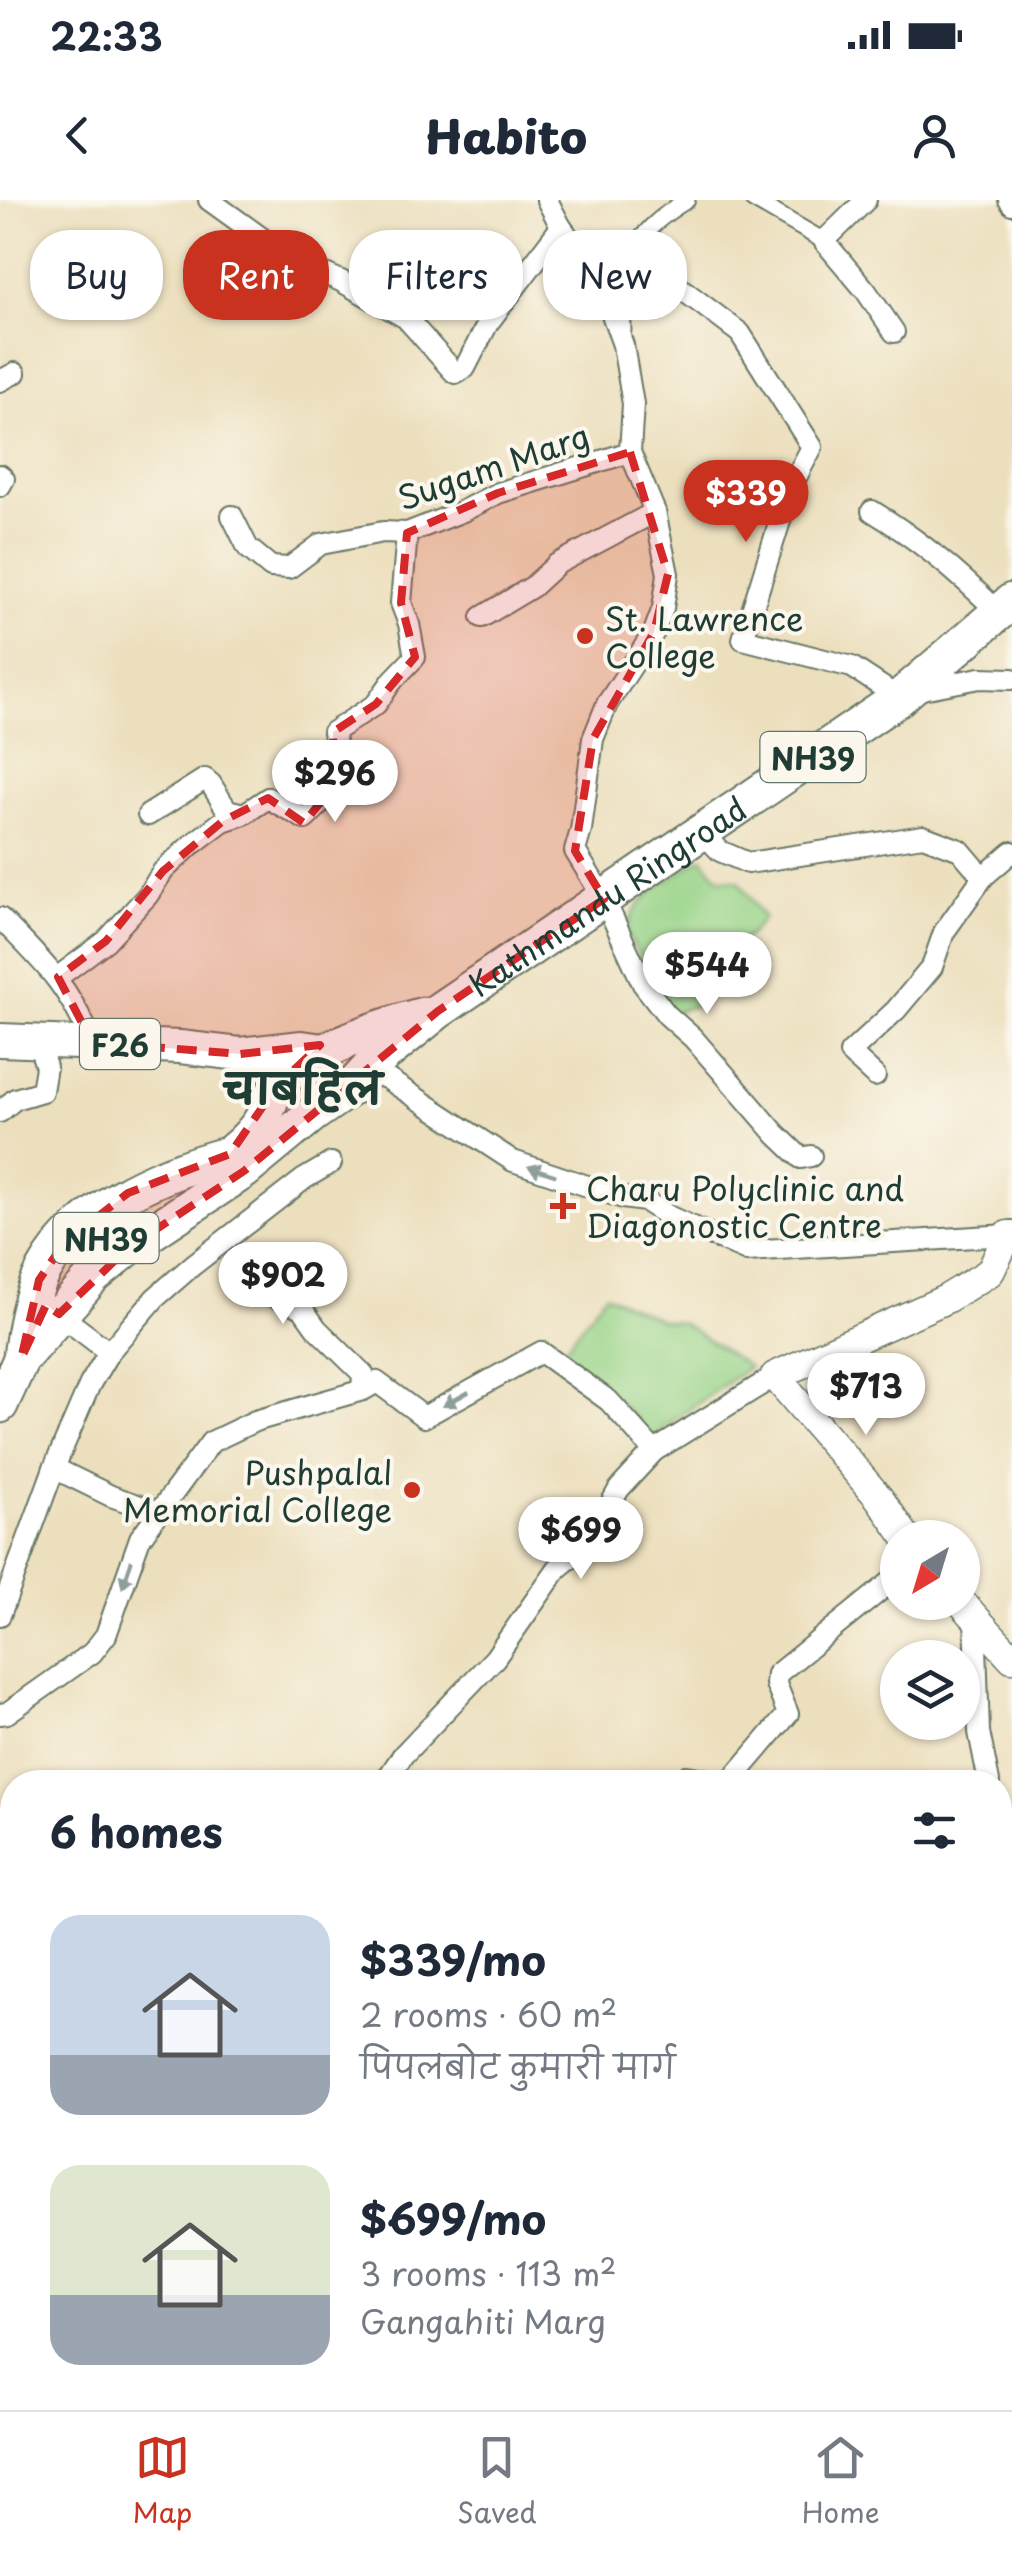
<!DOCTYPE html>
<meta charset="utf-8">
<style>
:root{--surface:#fff;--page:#f6f6f7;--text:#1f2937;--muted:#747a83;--line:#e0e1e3;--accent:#c8321e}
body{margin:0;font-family:"Playpen Sans","Playpen Sans Deva",sans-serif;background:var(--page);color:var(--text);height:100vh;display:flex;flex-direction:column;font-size:38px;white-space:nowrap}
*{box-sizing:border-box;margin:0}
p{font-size:32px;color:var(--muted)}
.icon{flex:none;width:55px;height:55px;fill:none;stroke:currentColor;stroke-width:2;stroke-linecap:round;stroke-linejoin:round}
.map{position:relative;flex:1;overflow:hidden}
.details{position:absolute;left:0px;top:1570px;width:1012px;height:640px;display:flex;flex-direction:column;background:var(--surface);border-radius:40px 40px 0 0;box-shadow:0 2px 8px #0004}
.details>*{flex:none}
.banner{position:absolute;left:30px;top:30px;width:952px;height:90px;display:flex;gap:20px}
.needle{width:65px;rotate:218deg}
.fabs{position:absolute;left:880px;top:1320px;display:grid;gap:20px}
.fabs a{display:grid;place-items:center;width:100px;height:100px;border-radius:50%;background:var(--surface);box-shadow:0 2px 8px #0004;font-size:50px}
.price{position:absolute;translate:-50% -85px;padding:0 22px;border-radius:35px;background:#fff;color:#222;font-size:32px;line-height:65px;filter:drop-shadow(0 2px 5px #0008)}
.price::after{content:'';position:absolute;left:50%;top:60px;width:30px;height:22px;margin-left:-15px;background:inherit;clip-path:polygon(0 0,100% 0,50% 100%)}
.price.selected{background:var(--accent);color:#fff}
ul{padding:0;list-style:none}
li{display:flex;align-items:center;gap:30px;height:250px;padding:0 50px}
li span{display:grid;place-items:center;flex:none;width:280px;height:200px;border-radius:30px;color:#555}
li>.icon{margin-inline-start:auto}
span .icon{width:120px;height:120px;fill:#fffc;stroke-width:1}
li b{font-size:42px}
h2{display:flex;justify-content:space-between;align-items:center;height:120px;padding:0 50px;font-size:42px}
.pill{padding:0 35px;border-radius:40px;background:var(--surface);box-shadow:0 2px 8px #0004;font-size:35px;line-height:90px}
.pill.selected{background:var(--accent);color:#fff}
.status{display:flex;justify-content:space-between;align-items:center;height:70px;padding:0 50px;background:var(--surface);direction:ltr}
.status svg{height:28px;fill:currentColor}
header{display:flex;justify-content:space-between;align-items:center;height:130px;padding:0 50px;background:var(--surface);font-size:45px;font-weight:800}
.tab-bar{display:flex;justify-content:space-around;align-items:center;height:140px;border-top:2px solid var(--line);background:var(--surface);font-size:28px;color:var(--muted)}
.tab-bar a{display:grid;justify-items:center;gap:5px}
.tab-bar .selected{color:var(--accent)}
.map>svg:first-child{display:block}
</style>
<div class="status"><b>22:33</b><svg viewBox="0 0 49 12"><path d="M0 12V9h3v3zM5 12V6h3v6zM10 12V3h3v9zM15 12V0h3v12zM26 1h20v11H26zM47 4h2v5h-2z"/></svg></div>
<header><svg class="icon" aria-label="back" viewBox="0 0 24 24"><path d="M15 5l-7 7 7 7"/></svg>Habito<svg class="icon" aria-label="person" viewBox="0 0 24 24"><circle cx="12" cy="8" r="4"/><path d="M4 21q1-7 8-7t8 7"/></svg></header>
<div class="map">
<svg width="1012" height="2210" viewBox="0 0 1012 2210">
<rect width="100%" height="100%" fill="#fbf7ec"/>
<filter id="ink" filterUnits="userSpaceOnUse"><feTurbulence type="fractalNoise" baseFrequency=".01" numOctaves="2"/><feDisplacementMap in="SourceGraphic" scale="20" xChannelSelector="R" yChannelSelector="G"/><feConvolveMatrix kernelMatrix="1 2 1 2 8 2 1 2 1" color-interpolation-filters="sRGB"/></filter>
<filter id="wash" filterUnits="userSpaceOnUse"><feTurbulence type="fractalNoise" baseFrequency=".0048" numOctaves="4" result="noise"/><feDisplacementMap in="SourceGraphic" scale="40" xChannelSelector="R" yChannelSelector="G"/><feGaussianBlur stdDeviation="2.25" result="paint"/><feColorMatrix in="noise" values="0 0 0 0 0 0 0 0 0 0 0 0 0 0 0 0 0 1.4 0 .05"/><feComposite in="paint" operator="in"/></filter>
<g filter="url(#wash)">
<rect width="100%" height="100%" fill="#ecdfbd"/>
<!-- green -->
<g fill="#97d387" stroke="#5b885e" stroke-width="2.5">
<path d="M702 658 719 678 739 681 764 718 749 735 698 774 705 803 669 813 627 733C633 694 672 679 702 658Z"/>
<path d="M605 1094 661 1120 682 1123 749 1167 663 1228 653 1241C629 1206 601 1186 567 1163L570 1158 562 1152Z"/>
</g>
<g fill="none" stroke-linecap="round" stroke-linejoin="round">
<!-- river -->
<g stroke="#73a1db" stroke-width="32">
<path d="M1000 2174 1012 2179"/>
<path d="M776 2210 786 2198"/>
</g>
</g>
</g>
<g filter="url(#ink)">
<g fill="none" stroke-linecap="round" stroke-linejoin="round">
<defs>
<g id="pedestrian">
<path d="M753 0 824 41"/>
<path d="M623 131C621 65 628 36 687 0"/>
</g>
<g id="minor">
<path d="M209 0 291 59 341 81 406 118 455 173 465 168 488 123 561 27"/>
<path d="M547 0 561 27 599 78 623 145 633 204 630 252 655 312 668 374 663 408 654 432 607 504 593 539 581 630 575 651 604 699 643 784 667 815 693 838 776 934 801 958 811 956"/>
<path d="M866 0 824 41 866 91 894 132"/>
<path d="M1009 0 1012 4"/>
<path d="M679 87 740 133 812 247 790 289 743 439 852 467 899 498"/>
<path d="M0 181 15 173"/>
<path d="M0 275 4 279 0 286"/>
<path d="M872 311C920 340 959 373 999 413"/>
<path d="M232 316 248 348 271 367 289 368 321 344 383 332 407 333 463 311 498 293 630 252"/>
<path d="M482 417 532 387 557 364 655 312"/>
<path d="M917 490 980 478 1012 479"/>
<path d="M148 615 205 579 211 584 227 610 244 614"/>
<path d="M701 631 720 651 748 663 923 636 960 650 983 677 1012 652"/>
<path d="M0 718C44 763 67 783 92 842"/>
<path d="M58 777 106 741 148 695 163 671 190 646 223 621 244 614 268 598 305 619C333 594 342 568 333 532L376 504 393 480 415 457 409 424 401 403 407 333"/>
<path d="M365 872 386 878 513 961 623 998 645 1001 670 1017 747 1051 1008 1035 1012 1031"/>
<path d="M875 876 850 853 896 810 932 767 944 732 983 677"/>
<path d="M0 912 15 899 42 891 46 867 38 842"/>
<path d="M280 1096 275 1097 302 1108 317 1129 363 1174 362 1190"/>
<path d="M55 1111 109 1152"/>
<path d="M54 1268 111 1296 157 1312"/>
<path d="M0 1415 54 1268 90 1184 109 1152 155 1098 193 1065 304 979 331 963"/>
<path d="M975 1417 979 1532 989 1582"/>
<path d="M0 1514 7 1513 92 1453 106 1435 140 1338 211 1242 255 1221 363 1190 377 1182 424 1217 541 1152 609 1201 654 1251"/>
<path d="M385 1582 403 1555 495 1458 558 1368 589 1343 619 1289 654 1251 775 1176"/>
<path d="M682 1582 687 1576 722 1582"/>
<path d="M730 1582 788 1514 776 1484 777 1474 898 1376"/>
<path d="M0 1775 12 1776"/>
<path d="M1000 1811 1004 1813 1012 1808"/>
<path d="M0 2033 12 2047"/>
<path d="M353 2198 366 2210"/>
<path d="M567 2198 573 2210"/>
<path d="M23 2210 38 2198"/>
<path d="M748 2210 758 2198"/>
</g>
<g id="tertiary">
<path d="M907 1338 879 1298 775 1176 946 1099 990 1072 1008 1035"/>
<path d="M961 1402 1012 1458"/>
<path d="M1000 2152 1012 2157"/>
<path d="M958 2198 991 2210"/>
<path d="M638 2210 662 2198"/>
<path d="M820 2210 832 2198"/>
</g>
<path id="primary" d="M0 840 180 847 240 854 302 847 330 851"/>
<g id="trunk">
<path d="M214 965C233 953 253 935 264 916 269 907 271 896 277 887 300 853 383 826 423 815"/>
<path d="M21 1158C24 1132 28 1107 38 1083 69 1010 159 973 230 954"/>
<path id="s1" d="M21 1159 93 1077 128 1048 244 971 313 914 352 887 374 863 438 811 899 498 1012 401"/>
<path d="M0 1205 31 1137"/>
</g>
</defs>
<!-- pedestrian casing -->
<use href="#pedestrian" stroke="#677664" stroke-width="19"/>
<!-- minor casing -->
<use href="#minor" stroke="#677664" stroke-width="24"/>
<!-- tertiary casing -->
<use href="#tertiary" stroke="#677664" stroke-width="31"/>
<!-- primary casing -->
<use href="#primary" stroke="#677664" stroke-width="36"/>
<!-- trunk casing -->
<use href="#trunk" stroke="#677664" stroke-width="39"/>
<!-- pedestrian -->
<use href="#pedestrian" stroke="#fff" stroke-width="15"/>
<!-- minor -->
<use href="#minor" stroke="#fff" stroke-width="20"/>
<!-- tertiary -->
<use href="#tertiary" stroke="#fff" stroke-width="28"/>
<!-- primary -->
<use href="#primary" stroke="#fff" stroke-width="32"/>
<!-- trunk -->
<use href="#trunk" stroke="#fff" stroke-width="35"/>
</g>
<!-- one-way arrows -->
<defs><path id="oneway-solid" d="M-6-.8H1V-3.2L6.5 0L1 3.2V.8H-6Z" transform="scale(2.5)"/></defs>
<g fill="#8f9e9a">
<use href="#oneway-solid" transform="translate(542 971) rotate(-162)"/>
<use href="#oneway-solid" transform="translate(456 1199) rotate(151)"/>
<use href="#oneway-solid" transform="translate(127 1374) rotate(109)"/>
</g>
</g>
<!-- marked area -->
<path fill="#d62828" fill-opacity="0.2" stroke="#d62828" stroke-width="8" stroke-dasharray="20 12" stroke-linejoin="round" d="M630 252 668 374 654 432 593 539 575 651 604 699 438 811 244 971 128 1048 59 1114 46 1105 21 1159 39 1080 64 1043 128 993 230 954 277 886 320 845 240 854 92 842 58 777 106 741 163 671 223 621 268 598 304 623 334 585 333 532 376 504 415 457 401 403 407 333 498 293Z"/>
<!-- markers -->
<g fill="#c8321e" stroke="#fbf7ec" stroke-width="4">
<circle cx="585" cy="436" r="10"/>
<path d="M558 991h10v10h10v10h-10v10h-10v-10h-10v-10h10z"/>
<circle cx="412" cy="1290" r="10"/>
</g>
<g text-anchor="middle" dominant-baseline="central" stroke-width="8" stroke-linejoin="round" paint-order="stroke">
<!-- shield labels -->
<g fill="#fbf7ec" stroke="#61756b" stroke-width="2.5">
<rect x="760.5" y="532" width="105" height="50" rx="8"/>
<rect x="80" y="819" width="80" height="50" rx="8"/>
<rect x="53.5" y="1013" width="105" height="50" rx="8"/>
</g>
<g font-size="30" font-weight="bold" fill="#1f3d34">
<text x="813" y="557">NH39</text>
<text x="120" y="844">F26</text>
<text x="106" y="1038">NH39</text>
</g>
<!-- street labels -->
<g font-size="32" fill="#1f3d34" stroke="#fbf7ec">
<text transform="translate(493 266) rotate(-19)">Sugam Marg</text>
<text stroke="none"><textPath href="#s1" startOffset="750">Kathmandu Ringroad</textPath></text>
</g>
<!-- poi labels -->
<g font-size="32" fill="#1f3d34" stroke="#fbf7ec" text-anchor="start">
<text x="605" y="418">St. Lawrence<tspan x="605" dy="37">College</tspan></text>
<text x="586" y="988">Charu Polyclinic and<tspan x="586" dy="37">Diagonostic Centre</tspan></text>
<text x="392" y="1272" text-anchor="end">Pushpalal<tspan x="392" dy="37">Memorial College</tspan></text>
</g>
<!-- district labels -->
<g font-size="42" font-weight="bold" fill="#1f3d34" stroke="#fbf7ec">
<text x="302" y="886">चाबहिल</text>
</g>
</g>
</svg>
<div class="fabs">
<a><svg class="needle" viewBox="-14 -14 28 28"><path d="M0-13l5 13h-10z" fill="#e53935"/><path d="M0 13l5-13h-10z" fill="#747a83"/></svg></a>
<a><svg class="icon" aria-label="layers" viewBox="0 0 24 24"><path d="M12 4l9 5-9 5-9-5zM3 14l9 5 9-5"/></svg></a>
</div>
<b class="price selected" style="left:746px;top:345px">$339</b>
<b class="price" style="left:335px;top:625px">$296</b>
<b class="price" style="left:707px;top:817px">$544</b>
<b class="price" style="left:283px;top:1127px">$902</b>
<b class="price" style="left:866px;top:1238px">$713</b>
<b class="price" style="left:581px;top:1382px">$699</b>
<div class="banner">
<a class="pill">Buy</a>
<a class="pill selected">Rent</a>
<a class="pill">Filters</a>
<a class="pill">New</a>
</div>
<section class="details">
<h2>6 homes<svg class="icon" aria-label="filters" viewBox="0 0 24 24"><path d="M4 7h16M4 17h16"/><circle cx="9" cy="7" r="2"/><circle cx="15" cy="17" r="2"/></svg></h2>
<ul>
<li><span style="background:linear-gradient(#c9d6e8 70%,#9aa5b1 0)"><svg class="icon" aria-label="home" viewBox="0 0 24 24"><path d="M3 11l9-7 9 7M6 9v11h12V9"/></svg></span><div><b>$339/mo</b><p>2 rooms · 60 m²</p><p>पिपलबोट कुमारी मार्ग</p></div></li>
<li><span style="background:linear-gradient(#dfe7d0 65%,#9aa5b1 0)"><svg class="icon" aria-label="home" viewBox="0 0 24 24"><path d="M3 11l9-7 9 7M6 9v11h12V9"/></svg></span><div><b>$699/mo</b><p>3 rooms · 113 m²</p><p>Gangahiti Marg</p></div></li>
</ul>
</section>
</div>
<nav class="tab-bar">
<a class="selected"><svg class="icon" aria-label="map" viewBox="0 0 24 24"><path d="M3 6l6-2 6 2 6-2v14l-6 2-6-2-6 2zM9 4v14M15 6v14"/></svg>Map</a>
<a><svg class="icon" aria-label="saved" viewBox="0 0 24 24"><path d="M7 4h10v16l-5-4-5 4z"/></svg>Saved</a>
<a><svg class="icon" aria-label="home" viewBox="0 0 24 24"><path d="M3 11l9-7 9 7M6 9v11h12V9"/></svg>Home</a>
</nav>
